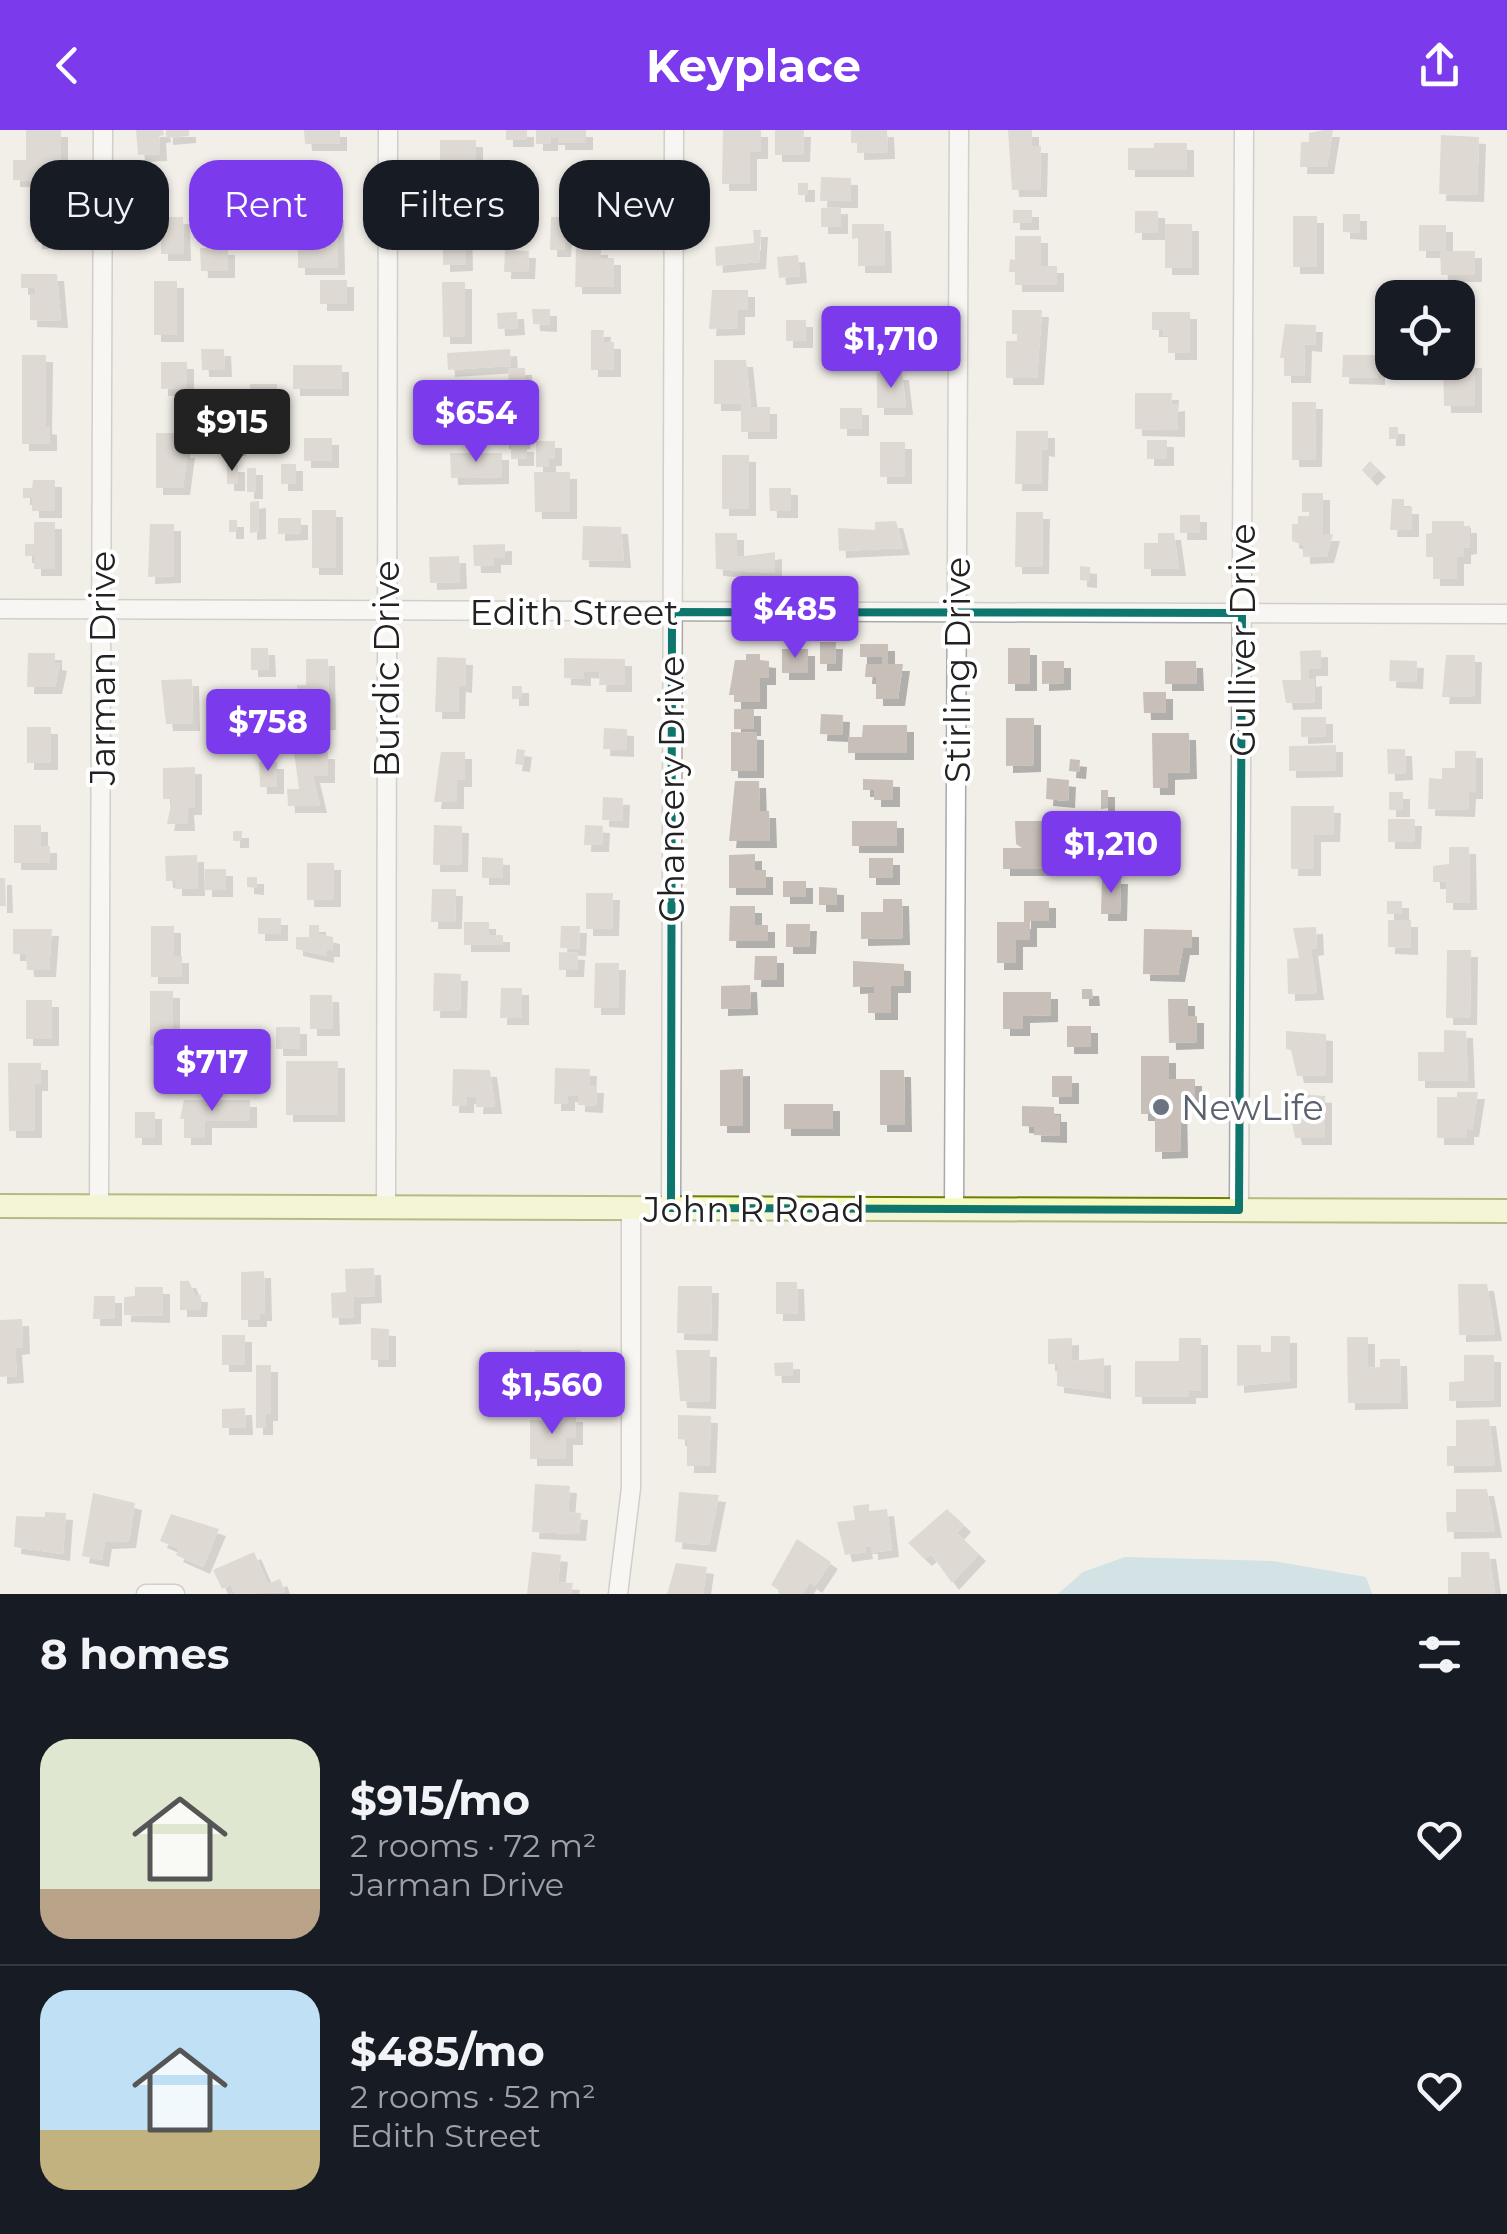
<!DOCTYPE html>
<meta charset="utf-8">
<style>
:root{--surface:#171b24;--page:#242831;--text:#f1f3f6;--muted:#9ea1a6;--line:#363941;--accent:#7c3aed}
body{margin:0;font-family:Montserrat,sans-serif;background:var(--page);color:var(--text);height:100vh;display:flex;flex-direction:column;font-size:38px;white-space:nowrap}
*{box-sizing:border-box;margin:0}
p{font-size:32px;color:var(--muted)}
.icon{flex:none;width:55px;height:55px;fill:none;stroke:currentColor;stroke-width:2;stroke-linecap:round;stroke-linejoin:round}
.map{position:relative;height:1464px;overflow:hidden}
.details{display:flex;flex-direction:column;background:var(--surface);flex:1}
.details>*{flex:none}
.banner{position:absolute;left:30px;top:30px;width:1000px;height:90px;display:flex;gap:20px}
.controls{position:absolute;left:1375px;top:150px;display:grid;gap:20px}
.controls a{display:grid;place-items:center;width:100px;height:100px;border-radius:20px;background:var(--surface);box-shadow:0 2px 8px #0004;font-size:50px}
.price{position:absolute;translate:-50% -85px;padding:0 22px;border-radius:10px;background:var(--accent);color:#fff;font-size:32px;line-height:65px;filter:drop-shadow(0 2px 5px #0008)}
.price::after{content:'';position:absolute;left:50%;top:60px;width:30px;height:22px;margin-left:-15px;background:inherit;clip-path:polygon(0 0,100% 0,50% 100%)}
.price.selected{background:#222;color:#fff}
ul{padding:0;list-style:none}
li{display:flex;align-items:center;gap:30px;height:250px;padding:0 40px}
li+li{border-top:2px solid var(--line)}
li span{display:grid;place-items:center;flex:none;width:280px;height:200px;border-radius:30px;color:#555}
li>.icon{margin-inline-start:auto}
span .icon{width:120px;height:120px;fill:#fffc;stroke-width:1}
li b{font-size:42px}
h2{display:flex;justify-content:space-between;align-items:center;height:120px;padding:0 40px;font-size:42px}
.tag{padding:0 35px;border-radius:30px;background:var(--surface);box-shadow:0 2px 8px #0004;font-size:35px;line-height:90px}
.tag.selected{background:var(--accent);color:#fff}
header{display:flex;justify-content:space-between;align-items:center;height:130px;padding:0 40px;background:var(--accent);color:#fff;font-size:45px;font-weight:700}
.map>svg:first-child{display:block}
</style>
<header><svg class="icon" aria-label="back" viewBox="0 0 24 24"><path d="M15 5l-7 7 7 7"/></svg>Keyplace<svg class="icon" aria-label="share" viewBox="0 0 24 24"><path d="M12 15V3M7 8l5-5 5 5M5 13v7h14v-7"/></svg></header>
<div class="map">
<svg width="1507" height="1464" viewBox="0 0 1507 1464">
<defs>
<filter id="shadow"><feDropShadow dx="7" dy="7" stdDeviation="0" flood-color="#0004"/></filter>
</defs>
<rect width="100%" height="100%" fill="#f2efe9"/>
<!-- water -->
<path fill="#aad3df" d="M1125 1427 1273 1431 1366 1447 1372 1464H1058L1083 1442Z"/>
<!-- building -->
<g fill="#c7bfb8" filter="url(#shadow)">
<path d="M26 0H61V38H51V51L13 50V30H26Z"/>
<path d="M136 0H163L164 5 159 6 160 24 138 25Z"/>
<path d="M166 0H189V6L166 8Z"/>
<path d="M304 0H340V14H305Z"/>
<rect x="506" y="0" width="21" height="10"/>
<path d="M536 0H586V13H558V8H551V14H536Z"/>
<path d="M723 0H761V22H750V54H722Z"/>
<path d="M775 0H804L803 25H775Z"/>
<path d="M851 0H887L888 22 857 23V13H851Z"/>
<path d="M1008 0H1032V16H1041L1040 60H1012Z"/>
<path d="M1324 0H1333L1327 37H1300L1301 12H1309V3Z"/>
<path d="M1441 5 1479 7 1477 65 1439 64Z"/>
<path d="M440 10H476V47L451 46 452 33H440Z"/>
<path d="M1154 13H1187V40H1128V18H1154Z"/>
<path d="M821 47 851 48V71H820Z"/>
<rect x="798" y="53" width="10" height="12"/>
<path d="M841 77V97H821V78Z"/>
<rect x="35" y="80" width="23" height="32"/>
<rect x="1013" y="80" width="19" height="13"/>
<rect x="1135" y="81" width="23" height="22"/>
<path d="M337 83 338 138H298V111H315V84Z"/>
<path d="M1343 84H1360V103L1343 102Z"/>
<rect x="1293" y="86" width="24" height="51"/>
<path d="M161 87H183L184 124H161Z"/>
<path d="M551 87H576V107L565 106 564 120H550Z"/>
<path d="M443 91H465L466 134 443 135Z"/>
<path d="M852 94H884L885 136H858V108L852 109Z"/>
<rect x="1165" y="94" width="27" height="44"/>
<path d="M1419 95H1446V121H1475V145H1441L1440 121H1419Z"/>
<path d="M753 100H761L759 132 716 136 715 117 754 113Z"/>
<path d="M1015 106H1041V136H1057V155H1015V142H1009L1010 129 1015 130Z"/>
<path d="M200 118H228V141H201Z"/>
<path d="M576 118H601V128H614V157H575Z"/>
<path d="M505 120 529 121 528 142H504Z"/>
<path d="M798 125 800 146 779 148 777 127Z"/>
<path d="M21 144H57L61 191 30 190V164H35L36 158H21Z"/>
<rect x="320" y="150" width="27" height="24"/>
<rect x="154" y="151" width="23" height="54"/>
<path d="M442 152H465V207H443Z"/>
<path d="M712 160H748V180H738V198L709 199Z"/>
<path d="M532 179H550V195L533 194Z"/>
<path d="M1012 180H1042L1037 248H1006V211H1017V204H1012Z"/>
<path d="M517 182 518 198 498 199 497 183Z"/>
<path d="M1152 182H1190V223H1168V206H1163V200H1152Z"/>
<rect x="828" y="184" width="18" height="20"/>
<rect x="786" y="190" width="20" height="21"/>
<path d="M1285 194 1316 195 1315 215 1305 214 1304 246H1284V228H1280Z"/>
<rect x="867" y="196" width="38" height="23"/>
<path d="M591 200H604L603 212H614V240H591Z"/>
<path d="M1458 209H1467V231H1475V276H1444L1443 232H1458Z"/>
<path d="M201 219H224L225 240H202Z"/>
<path d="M510 219 511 236 448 240 447 223Z"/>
<path d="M22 225H46L45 297 50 298V314H22Z"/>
<path d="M1343 225H1378V248L1342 247Z"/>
<path d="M714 230H746L751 277H770V302H741V274H714Z"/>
<path d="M161 232H187V258L161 259Z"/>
<rect x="293" y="235" width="49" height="24"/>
<path d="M509 238H525V256L508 255Z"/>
<path d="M877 243H902L906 278H877Z"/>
<rect x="250" y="254" width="27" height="24"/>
<path d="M1135 263H1172L1171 275 1178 274V300L1135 299Z"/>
<path d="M1292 272H1316L1315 330H1292Z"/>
<rect x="840" y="278" width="22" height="21"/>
<path d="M503 291H524L523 312H502Z"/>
<rect x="1389" y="297" width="9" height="12"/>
<path d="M229 300H239V319H230Z"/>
<path d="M1016 301H1048V320L1042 319 1041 354H1015Z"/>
<path d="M156 303H183V321H188L183 358H156Z"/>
<rect x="304" y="308" width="28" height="23"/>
<rect x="1147" y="310" width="20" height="19"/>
<path d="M536 311H555V329H549V337H536Z"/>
<rect x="880" y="312" width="25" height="35"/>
<rect x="511" y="315" width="16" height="14"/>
<path d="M450 323H502V347L451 348Z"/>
<rect x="722" y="325" width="27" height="54"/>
<path d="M1370 331 1379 340 1370 349 1362 340Z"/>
<rect x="281" y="334" width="15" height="20"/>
<rect x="227" y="335" width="11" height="19"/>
<rect x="247" y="338" width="9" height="24"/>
<path d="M534 342H570V382H535Z"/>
<path d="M33 350H55V381H32V368H23V358H32Z"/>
<path d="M769 358H791V381H770Z"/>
<path d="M1302 363H1323V404H1333L1327 426 1303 427V415L1292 411V394H1298V386H1309V382H1302Z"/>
<path d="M1392 369H1404V377H1412V400H1390Z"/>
<path d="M259 371V402L250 403V372Z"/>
<rect x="312" y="380" width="24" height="58"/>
<path d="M1016 382H1043L1042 437H1015Z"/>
<rect x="1180" y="385" width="20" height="18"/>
<path d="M278 388H301V403L278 404Z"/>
<rect x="229" y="390" width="8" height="12"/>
<path d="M896 391 903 418 839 421 838 398 875 400V392Z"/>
<path d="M1432 391H1464V396H1470V417L1464 418V427H1457V449H1433V427H1426V404L1432 403Z"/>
<path d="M34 392H55V439H34V426H25V414H34Z"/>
<path d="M150 394H174V446L148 447Z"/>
<path d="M583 396 621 397 624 431 582 430Z"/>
<path d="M715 403H737V427L775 422V443L716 439Z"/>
<path d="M1158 403H1174L1179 439H1144V413H1158Z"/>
<path d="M505 414V428H494V436H474L473 415Z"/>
<path d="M459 426 460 452 430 453 429 427Z"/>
<path d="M1080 436 1090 437V451L1080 450Z"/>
<path d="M820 512H836L835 534H820Z"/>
<path d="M860 514H888V534H903L898 569H876V547H865L866 534H882V527H860Z"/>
<path d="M251 518H268L269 540H251Z"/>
<rect x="1008" y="518" width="22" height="36"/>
<rect x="782" y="519" width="26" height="24"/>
<path d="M1321 520V539H1309V550L1315 549V572L1286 573 1282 550H1301L1300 521Z"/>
<path d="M28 523H55V533L60 534 55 557H27Z"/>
<path d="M746 524H760V530L769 531V548H760V572H734V565H729L735 530H746Z"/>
<path d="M1446 525H1475L1474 567H1442Z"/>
<path d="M437 527 466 528 465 556 459 555 458 582H435Z"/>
<path d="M564 528 625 529V555H599L600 542 584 541V549L564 548Z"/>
<path d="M306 529H328L329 593H306V569H297V555H306Z"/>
<path d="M1390 530 1417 531 1416 552 1389 551Z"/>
<path d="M1042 531H1064V553L1042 554Z"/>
<path d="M1165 531H1196L1197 554H1165Z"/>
<path d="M192 549 193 594H166L161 550Z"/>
<rect x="512" y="556" width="10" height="13"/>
<path d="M1143 562H1166V583H1144Z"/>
<rect x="734" y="579" width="20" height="20"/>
<path d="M821 584 843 585 842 605 820 604Z"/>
<path d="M1301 587H1326V606L1301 607Z"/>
<path d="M1006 588H1034V635L1006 636Z"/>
<path d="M863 595H907V623H848V607H862Z"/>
<rect x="27" y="597" width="24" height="36"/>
<path d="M604 598 627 599V620L603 619Z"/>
<path d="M731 602 757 603V641H731Z"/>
<path d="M1152 603H1189L1190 642 1168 643V658H1153Z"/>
<path d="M1336 615V640L1289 641V616Z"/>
<path d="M517 619 525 620 523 635 515 634Z"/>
<path d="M1387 619H1405L1406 643 1388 644Z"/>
<path d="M1455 621H1476V662H1469L1468 680 1428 679 1429 648 1442 649V638H1455Z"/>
<path d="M294 622H328V646H313L320 676H288L287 659H299Z"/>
<path d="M441 622H465V650H457V672H434Z"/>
<path d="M1070 629 1080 630 1079 642 1069 641Z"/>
<path d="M259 632H277V657H260Z"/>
<path d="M195 637V678H187L188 694H167L172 669H163V638Z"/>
<path d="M1047 648 1069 650 1068 671 1046 669Z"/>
<path d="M863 649 893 650V670H874V660H863Z"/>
<path d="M735 651H759L760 681H769L770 711H729Z"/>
<path d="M1101 660H1108V678L1101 679Z"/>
<rect x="1389" y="662" width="14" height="18"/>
<path d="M603 667 623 668 622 691 602 690Z"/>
<path d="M1291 676H1334L1333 705H1314V739H1291Z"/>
<path d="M1388 689H1415L1414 712H1388Z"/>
<rect x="852" y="691" width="45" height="25"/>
<path d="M1015 691H1049V739H1003V718H1022L1016 714Z"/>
<path d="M14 695H41V716H50V733H14Z"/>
<path d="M434 695 462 696 461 735H433Z"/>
<path d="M585 695 603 696 602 715H584Z"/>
<path d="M1119 697 1158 698 1157 719 1118 718Z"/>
<rect x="1076" y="699" width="17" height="12"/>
<rect x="233" y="701" width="9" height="10"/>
<path d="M1449 717H1469L1470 773H1446V752H1433V736L1449 734Z"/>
<path d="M755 724V740H766V758H729V725Z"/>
<path d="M197 725 198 759H175V751H166L165 726Z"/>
<path d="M482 727 503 728V748H482Z"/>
<rect x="869" y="728" width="24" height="20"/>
<rect x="307" y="733" width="27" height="37"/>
<rect x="205" y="739" width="21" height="21"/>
<path d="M247 747H257V758L247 757Z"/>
<path d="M1102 747H1121L1120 784H1101Z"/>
<path d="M0 748H5L6 776H0Z"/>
<rect x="783" y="751" width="23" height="16"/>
<path d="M819 757 837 758V775H819Z"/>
<path d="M432 759H456L455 792H431Z"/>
<path d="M586 763H613L612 799H586Z"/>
<path d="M883 769H902L903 808 861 809V782H883Z"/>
<path d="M1024 771H1049V791H1030V810H1016V833H997V792H1024Z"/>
<rect x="1387" y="771" width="15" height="13"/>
<path d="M730 776H755V795H768V811H729Z"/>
<rect x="258" y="788" width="23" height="16"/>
<path d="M1388 790H1411V818L1388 817Z"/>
<path d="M464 792H489V805H503V815H464Z"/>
<path d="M786 794H810L809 817H786Z"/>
<path d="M309 795H319V804L333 807V820H327V826L296 819V807H309Z"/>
<path d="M151 796H174V826H182V847H151Z"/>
<path d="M561 796H580L579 819 560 818Z"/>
<path d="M1316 797 1317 818 1311 819 1317 863 1288 864 1287 829 1299 828 1293 798Z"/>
<path d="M13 799H52L49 840H27L26 824H13Z"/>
<path d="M1144 799 1192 800V818H1183L1178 845 1143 844Z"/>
<path d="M1447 820H1471L1470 888H1446Z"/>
<path d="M559 822 578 823 577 840H559Z"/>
<path d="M755 826H777V850H754Z"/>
<path d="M853 831 904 834V856H891V883H868V863H874V856L853 857Z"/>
<path d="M595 833H619L618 878H594Z"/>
<path d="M434 843 461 844 460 881H433Z"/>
<path d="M750 855 751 878 721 879V856Z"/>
<path d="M501 858H522V888H500Z"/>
<path d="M1082 859H1092L1093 869H1082Z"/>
<rect x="150" y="861" width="23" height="54"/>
<path d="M1003 862H1051V885L1023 886V899H1003Z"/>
<path d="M310 865H332L333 899H310Z"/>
<path d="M1168 869H1188V886H1197V912L1169 913Z"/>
<rect x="26" y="870" width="26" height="39"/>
<rect x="1067" y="896" width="24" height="21"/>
<rect x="276" y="897" width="24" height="22"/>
<path d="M1444 900 1466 901 1468 951H1418V922H1444Z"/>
<path d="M1286 901 1326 904V946H1297L1291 920 1286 919Z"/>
<path d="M1141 926H1169V949H1195V969H1180L1181 1021 1155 1022V984H1141Z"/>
<rect x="286" y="931" width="52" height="54"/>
<path d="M8 933H41V954H35V1001H9Z"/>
<path d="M555 938 590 939 589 956H597L596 976 578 975V966L568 965V974H554Z"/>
<path d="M453 939 490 940 495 977H476L477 967H467V976H452Z"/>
<path d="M743 939V996H720V940Z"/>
<path d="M880 940H904L905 995H880Z"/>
<rect x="1052" y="946" width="20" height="21"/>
<path d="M1457 962H1478L1472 1000H1467V1008H1437V967H1457Z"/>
<path d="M1285 963 1325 966V1008H1295L1290 982 1285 981Z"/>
<path d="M184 970H250V991H205V1008H184V989H180Z"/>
<rect x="784" y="974" width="49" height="25"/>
<path d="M1022 976 1054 977V985H1060V1006L1034 1005V997L1022 996Z"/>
<rect x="135" y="982" width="20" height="26"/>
<path d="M374 1138 375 1166 354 1167V1187L332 1188 331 1163 346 1162 345 1139Z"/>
<path d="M264 1141 265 1184H260V1190H241V1142Z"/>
<path d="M180 1151H189L195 1165H201L200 1180H180Z"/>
<path d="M776 1152H797L798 1184H776Z"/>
<path d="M1458 1154H1487L1495 1204 1459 1205Z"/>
<path d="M678 1156H712L711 1204 677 1203Z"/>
<path d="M135 1157H163V1186L124 1185V1167L135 1166Z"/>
<path d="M94 1166H115V1189H93Z"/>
<path d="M22 1189 23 1217 15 1218 17 1246 0 1247V1190Z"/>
<path d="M371 1198 389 1199V1230H371Z"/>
<rect x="222" y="1205" width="23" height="30"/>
<path d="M1271 1206H1290V1251L1237 1256V1215H1261V1222H1271Z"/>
<path d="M1347 1207H1368V1238L1380 1237V1229H1400L1401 1272 1348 1273Z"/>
<path d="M1072 1208V1231L1104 1228V1262L1057 1256V1234H1048V1209Z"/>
<path d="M1179 1208H1201V1261H1189V1267H1135V1231H1179Z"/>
<path d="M535 1220H581V1241H572L571 1264 535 1263Z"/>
<path d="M676 1220H710L709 1272 680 1271Z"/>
<path d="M1464 1225H1494V1270L1449 1271V1252L1464 1251Z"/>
<path d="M793 1232V1246H775L774 1233Z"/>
<path d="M256 1235H271V1284H266V1298H256Z"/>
<path d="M245 1278 246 1298H222V1279Z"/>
<path d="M558 1285H576V1308H566V1329H530V1290L558 1291Z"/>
<path d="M678 1285 711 1286 709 1336H687V1310L678 1309Z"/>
<path d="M1489 1289 1495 1335 1447 1336V1316H1456V1290Z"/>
<path d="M535 1354 570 1356 568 1382 581 1383 579 1404 532 1402Z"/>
<path d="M1456 1359H1487L1495 1401 1447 1402 1446 1382H1456Z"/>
<path d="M679 1362 719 1365 709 1415 675 1412Z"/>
<path d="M93 1363 135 1373 129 1411 105 1412 102 1430 82 1426Z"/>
<path d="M869 1374V1381L887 1379 892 1420 871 1423V1417H865L866 1422 845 1425 837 1392 855 1390 853 1376Z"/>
<path d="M947 1379 964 1395 957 1403 979 1424 952 1453 931 1424 925 1429 908 1413Z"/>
<path d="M45 1382 66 1383 63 1424 14 1417 16 1386 45 1387Z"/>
<path d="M171 1384 219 1399 203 1437 176 1425 179 1419 160 1411Z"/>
<path d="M797 1409 831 1432 815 1456 810 1452 802 1464H784L771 1455Z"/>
<path d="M254 1422 268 1454 280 1449 285 1462 235 1464 231 1455 222 1459 213 1440Z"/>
<path d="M532 1422 561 1425 558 1452 573 1453 571 1464H527Z"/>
<path d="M1461 1422H1489L1495 1464H1448V1447H1461Z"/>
<path d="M676 1433 707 1437 703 1464H667Z"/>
</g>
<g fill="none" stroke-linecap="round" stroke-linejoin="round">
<defs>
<g id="street">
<path d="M0 479 1507 484"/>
<path d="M99 1076 103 0"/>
<path d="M386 1078 388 0"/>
<path d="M671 1078 674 0"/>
<path d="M954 1079 959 0"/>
<path d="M1239 1080 1244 0"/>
<path d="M146 1464H175"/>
<path d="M618 1464 631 1358V1078"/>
</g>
<path id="secondary" d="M0 1076 1507 1081"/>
</defs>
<!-- street casing -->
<use href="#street" stroke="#a9a9a9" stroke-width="21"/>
<!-- secondary casing -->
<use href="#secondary" stroke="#707d05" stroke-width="26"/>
<!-- street -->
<use href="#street" stroke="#fff" stroke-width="18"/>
<!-- secondary -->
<use href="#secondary" stroke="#f7fabf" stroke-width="22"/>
</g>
<!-- marked area -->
<path d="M0 0H1507V1464H0ZM672 482 1242 483 1239 1080 671 1078Z" fill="#f2efe9" fill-opacity=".55" fill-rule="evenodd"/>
<path fill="none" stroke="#0f766e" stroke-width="8" stroke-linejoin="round" d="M672 482 1242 483 1239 1080 671 1078Z"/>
<!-- markers -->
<circle fill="#6b7280" stroke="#fff" stroke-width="4" cx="1161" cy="977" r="10"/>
<g text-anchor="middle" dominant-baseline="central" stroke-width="8" stroke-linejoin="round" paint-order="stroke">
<!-- street labels -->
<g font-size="35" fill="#222" stroke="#fff">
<text x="574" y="482">Edith Street</text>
<text transform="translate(1242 510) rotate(-90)">Gulliver Drive</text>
<text transform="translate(102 538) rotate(-90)">Jarman Drive</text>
<text transform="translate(386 539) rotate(-90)">Burdic Drive</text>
<text transform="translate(957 540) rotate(-90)">Stirling Drive</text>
<text transform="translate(671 659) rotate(-90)">Chancery Drive</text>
<text x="754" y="1079">John R Road</text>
</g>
<!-- worship labels -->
<g font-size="35" fill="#5b616d" stroke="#fff" text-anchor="start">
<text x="1181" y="977">NewLife</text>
</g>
</g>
</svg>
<div class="controls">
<a><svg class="icon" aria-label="locate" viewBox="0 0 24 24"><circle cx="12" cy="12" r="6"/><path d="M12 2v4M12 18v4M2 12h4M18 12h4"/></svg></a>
</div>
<b class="price" style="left:891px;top:261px">$1,710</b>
<b class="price" style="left:476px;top:335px">$654</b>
<b class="price selected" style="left:232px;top:344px">$915</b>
<b class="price" style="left:795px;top:531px">$485</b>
<b class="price" style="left:268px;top:644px">$758</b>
<b class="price" style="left:1111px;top:766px">$1,210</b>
<b class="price" style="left:212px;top:984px">$717</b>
<b class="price" style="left:552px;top:1307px">$1,560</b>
<div class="banner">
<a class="tag">Buy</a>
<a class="tag selected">Rent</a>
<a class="tag">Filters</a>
<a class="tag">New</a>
</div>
</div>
<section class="details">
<h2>8 homes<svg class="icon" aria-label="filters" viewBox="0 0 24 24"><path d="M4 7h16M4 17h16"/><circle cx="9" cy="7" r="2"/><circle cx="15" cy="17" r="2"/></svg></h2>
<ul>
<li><span style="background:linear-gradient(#dfe7d0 75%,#b9a48a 0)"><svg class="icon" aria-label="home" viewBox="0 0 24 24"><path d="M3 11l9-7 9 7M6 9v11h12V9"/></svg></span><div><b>$915/mo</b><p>2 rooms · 72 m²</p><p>Jarman Drive</p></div><svg class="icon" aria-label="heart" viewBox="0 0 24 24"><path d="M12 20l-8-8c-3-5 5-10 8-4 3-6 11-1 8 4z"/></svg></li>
<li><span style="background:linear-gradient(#bfe0f5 70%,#c2b280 0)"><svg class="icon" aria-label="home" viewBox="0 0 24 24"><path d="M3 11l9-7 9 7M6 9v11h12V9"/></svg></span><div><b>$485/mo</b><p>2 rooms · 52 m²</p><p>Edith Street</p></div><svg class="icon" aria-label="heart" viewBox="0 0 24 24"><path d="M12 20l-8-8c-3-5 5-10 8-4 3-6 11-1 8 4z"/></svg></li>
</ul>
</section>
